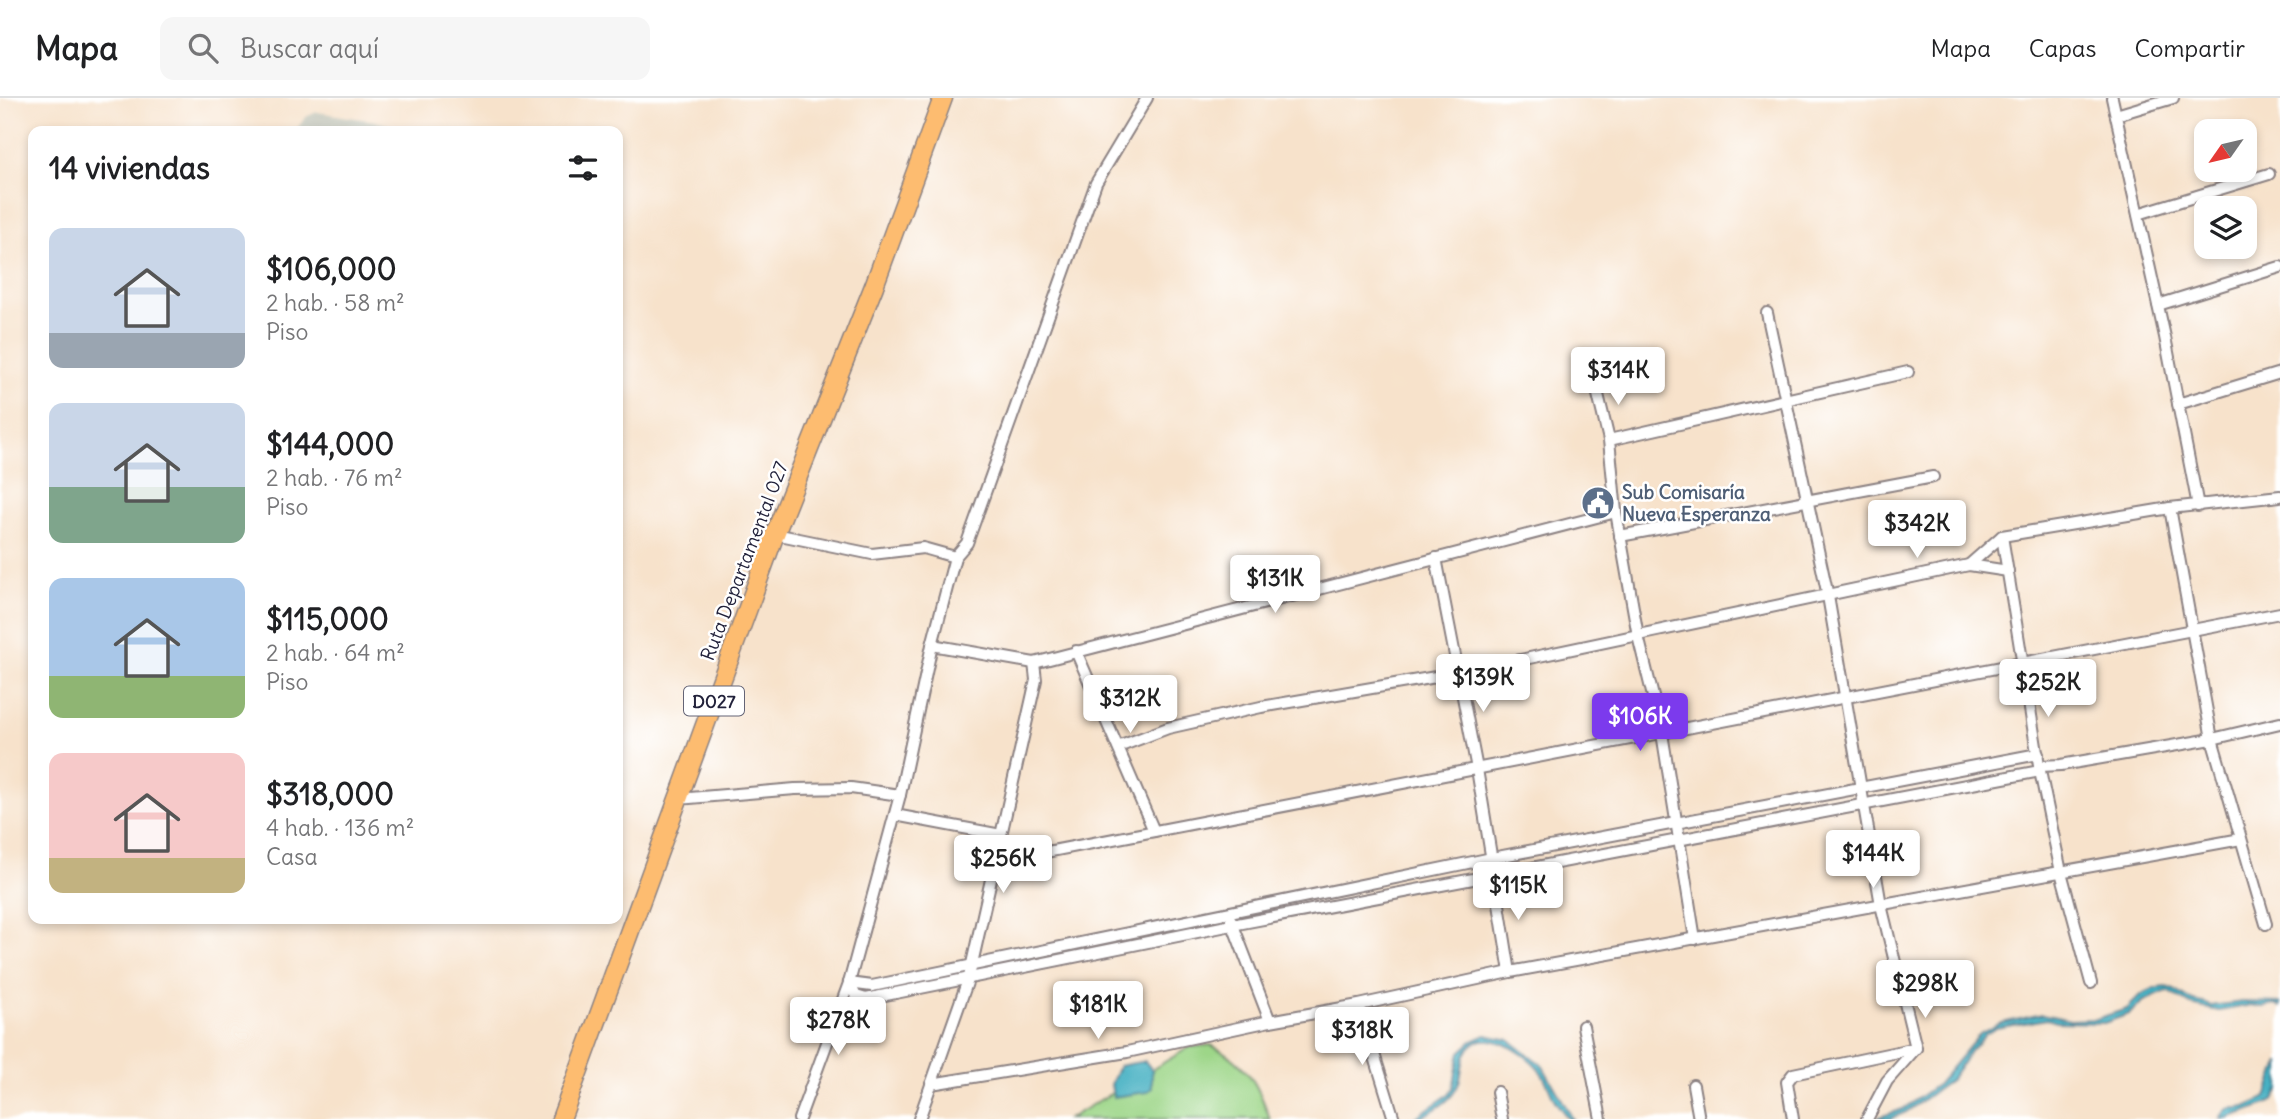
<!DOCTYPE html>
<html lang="es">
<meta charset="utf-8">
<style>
:root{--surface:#fff;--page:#f6f6f6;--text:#202124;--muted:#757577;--line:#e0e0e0;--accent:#7c3aed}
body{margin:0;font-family:Delius,sans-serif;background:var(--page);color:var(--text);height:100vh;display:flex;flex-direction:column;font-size:26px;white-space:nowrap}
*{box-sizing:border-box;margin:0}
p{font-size:23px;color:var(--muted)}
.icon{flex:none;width:38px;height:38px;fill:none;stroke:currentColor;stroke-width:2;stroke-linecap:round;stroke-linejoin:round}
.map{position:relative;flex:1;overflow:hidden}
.sheet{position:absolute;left:28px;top:28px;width:595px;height:798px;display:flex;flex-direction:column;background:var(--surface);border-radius:14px;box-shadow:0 4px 10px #0003}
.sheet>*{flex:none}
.needle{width:46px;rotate:236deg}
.fabs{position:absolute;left:2194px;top:21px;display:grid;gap:14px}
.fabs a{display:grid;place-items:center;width:63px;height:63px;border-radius:14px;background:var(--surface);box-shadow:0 4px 10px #0003;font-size:35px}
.price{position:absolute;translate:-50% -60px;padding:0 16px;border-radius:7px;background:#fff;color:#222;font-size:23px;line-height:46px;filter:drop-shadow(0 2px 4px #0008)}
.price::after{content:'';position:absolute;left:50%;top:42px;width:21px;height:16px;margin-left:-10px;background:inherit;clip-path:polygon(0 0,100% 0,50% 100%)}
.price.active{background:var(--accent);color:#fff}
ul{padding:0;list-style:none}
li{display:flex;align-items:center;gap:21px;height:175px;padding:0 21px}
li span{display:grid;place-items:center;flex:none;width:196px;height:140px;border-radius:14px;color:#555}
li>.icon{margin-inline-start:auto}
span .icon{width:84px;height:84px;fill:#fffc;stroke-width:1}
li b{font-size:30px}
h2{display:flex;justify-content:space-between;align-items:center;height:84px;padding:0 21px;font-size:30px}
header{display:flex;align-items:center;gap:42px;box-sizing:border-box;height:98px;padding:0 35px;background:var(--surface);border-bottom:2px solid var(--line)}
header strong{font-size:33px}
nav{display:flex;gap:38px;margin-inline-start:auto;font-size:24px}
.search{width:490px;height:63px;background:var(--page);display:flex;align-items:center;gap:18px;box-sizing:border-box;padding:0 24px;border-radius:14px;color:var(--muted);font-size:26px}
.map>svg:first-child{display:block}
</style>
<header>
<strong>Mapa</strong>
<div class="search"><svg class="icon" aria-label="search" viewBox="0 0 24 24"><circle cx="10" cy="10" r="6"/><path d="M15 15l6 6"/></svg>Buscar aquí</div>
<nav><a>Mapa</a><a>Capas</a><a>Compartir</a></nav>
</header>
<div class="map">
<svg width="2280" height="1021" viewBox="0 0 2280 1021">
<rect width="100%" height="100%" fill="#fff"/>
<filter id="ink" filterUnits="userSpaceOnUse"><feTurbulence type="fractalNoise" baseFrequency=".0143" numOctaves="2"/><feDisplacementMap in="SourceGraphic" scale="14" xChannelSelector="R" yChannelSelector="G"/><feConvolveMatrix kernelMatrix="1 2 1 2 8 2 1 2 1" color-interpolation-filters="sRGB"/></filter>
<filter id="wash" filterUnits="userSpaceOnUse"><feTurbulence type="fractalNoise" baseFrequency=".00686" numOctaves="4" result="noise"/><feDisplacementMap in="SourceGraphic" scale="28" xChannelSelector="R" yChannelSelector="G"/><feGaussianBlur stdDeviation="1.57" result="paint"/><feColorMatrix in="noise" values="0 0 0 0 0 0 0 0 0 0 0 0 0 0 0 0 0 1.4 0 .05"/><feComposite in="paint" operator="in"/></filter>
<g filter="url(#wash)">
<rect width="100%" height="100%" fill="#f7e2cb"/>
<!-- industrial -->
<path fill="#c3c6b9" d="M317 14 374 23 413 33H295L306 19Z"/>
<!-- green -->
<path fill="#9dd688" stroke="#607c62" stroke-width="2" d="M1211 947C1247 965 1257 984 1270 1021H1068L1190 949Z"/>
<!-- water -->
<g fill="#46b1c3" stroke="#346a7f" stroke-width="2">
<path d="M2166 889C2177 891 2183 899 2193 903 2200 905 2204 904 2211 908L2243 904 2280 905V909L2275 907 2262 909 2251 907 2219 913 2191 907 2167 893 2144 903 2129 916 2104 925 2057 924 2047 921 1996 930 1986 936 1971 952 1949 983 1906 1014 1889 1021H1874L1903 1011 1938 986 1980 936 1998 926 2042 916 2070 922 2096 921 2127 911 2142 896 2153 891Z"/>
<path d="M1486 937 1509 942 1542 967 1573 1021H1569C1563 1014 1557 1007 1553 999 1549 989 1545 979 1538 970 1525 954 1480 925 1466 955 1462 963 1462 972 1460 981 1455 1003 1435 1010 1419 1021H1413L1448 997 1453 990 1460 954 1472 943Z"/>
<path d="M1145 963 1152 972V990L1147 994 1113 999 1111 986 1119 968Z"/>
<path d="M2280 964V991L2273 1003C2266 1007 2227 1021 2220 1021 2228 1005 2233 1013 2245 1009 2252 1006 2260 1003 2266 999Z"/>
</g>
</g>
<g filter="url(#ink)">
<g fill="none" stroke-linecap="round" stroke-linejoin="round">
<defs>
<g id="minor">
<path d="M2112 0 2165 239 2198 408"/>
<path d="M2116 17 2173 0"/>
<path d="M2138 116 2269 76"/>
<path d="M2158 207 2280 169"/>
<path d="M1767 215 1828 498 1881 807 1916 950 1887 983 1867 1021"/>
<path d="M1595 284 1609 342"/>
<path d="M2178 306 2280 275"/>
<path d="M2170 410 2212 641 2266 826"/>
<path d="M775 436 872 456 923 450 955 459 932 547 900 697"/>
<path d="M1620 438 1933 379"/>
<path d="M2002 438 2170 410 2280 398"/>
<path d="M955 459 967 445 1096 85 1147 0"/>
<path d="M1436 460 1477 671 1510 874"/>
<path d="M1969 467 2002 438 2040 673 2061 774 2091 885"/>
<path d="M932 547 1034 565 1616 414"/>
<path d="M1076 553 1154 733"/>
<path d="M1118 649 1168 630 1261 609 1459 575 1969 467 2008 473"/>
<path d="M2040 668 2061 667 2212 641 2280 625"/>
<path d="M678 701 795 691 851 690 900 697 849 885 799 1021"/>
<path d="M895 717 1001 737"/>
<path d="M995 764 2280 515"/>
<path d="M1231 822 1270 923 1359 907 1510 874 2241 741"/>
<path d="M1695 841 1662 635 1638 538 1616 414 1609 342 1908 274"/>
<path d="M849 885 856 898 866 901 1232 827 2040 673"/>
<path d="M849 885 872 888 1492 760 2038 656"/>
<path d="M1359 907 1394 1021"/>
<path d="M1583 928 1601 1021"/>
<path d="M931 986 1127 954 1270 923"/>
<path d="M1693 987 1699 1021"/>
<path d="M1497 994 1502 1021"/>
<path d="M919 1021 969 879 1036 582 1034 565"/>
<path d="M1793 1021 1787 984 1793 976 1916 950"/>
</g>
<path id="primary" d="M561 1021 775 436 874 188 943 0"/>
</defs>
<!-- minor casing -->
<use href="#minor" stroke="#8c8283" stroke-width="14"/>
<!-- primary casing -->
<use href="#primary" stroke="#8c8283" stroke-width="21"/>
<!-- minor -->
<use href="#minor" stroke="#fff" stroke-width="10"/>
<!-- primary -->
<use href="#primary" stroke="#fdbc6f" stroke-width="18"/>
</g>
</g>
<!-- icons -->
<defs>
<symbol id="civic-disc" viewBox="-11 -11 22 22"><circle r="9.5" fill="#5c6f8a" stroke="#fff"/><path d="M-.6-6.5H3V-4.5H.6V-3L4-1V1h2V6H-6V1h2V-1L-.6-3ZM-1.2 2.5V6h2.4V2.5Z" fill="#fff"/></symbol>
</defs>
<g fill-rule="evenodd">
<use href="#civic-disc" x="1579" y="386" width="38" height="38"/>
</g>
<g text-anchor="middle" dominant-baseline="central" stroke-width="5" stroke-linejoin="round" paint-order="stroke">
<!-- shield labels -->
<rect fill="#fff" stroke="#646476" stroke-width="2" x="684" y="588.5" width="60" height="29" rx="5"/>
<g font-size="18" font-weight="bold" fill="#22223b">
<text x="714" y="603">D027</text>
</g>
<!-- service labels -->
<g font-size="19" font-weight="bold" fill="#4e5e75" stroke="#fff" text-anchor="start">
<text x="1622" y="394">Sub Comisaría<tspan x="1622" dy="22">Nueva Esperanza</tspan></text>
</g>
<!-- street labels -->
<g font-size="19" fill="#22223b" stroke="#fff">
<text transform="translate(744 463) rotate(-69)">Ruta Departamental 027</text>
</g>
</g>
</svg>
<div class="fabs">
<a><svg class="needle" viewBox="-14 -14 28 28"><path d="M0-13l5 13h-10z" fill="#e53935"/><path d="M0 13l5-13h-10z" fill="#757577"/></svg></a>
<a><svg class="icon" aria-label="layers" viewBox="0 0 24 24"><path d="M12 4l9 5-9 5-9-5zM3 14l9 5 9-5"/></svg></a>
</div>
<b class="price" style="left:1618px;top:309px">$314K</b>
<b class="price" style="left:1917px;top:462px">$342K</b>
<b class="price" style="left:1275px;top:517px">$131K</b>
<b class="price" style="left:1483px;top:616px">$139K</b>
<b class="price" style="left:2048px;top:621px">$252K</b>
<b class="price" style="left:1130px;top:637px">$312K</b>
<b class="price active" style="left:1640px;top:655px">$106K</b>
<b class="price" style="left:1873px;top:792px">$144K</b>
<b class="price" style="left:1003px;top:797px">$256K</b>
<b class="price" style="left:1518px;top:824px">$115K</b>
<b class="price" style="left:1925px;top:922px">$298K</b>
<b class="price" style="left:1098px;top:943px">$181K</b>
<b class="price" style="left:838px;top:959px">$278K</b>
<b class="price" style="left:1362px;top:969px">$318K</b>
<section class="sheet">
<h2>14 viviendas<svg class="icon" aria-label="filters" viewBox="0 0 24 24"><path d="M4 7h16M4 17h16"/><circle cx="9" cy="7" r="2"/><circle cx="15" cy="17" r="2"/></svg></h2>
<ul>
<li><span style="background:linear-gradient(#c9d6e8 75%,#9aa5b1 0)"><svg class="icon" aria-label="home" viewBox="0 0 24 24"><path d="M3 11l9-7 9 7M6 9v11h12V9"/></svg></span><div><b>$106,000</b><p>2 hab. · 58 m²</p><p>Piso</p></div></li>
<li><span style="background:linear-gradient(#c9d6e8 60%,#7fa58c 0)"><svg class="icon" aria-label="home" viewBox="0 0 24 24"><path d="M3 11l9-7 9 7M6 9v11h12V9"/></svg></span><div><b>$144,000</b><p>2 hab. · 76 m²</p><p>Piso</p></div></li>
<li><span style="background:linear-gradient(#a9c7e8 70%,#8fb573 0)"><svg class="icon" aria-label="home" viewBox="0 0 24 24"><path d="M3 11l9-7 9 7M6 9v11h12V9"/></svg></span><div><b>$115,000</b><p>2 hab. · 64 m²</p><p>Piso</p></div></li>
<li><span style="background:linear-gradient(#f6c9c9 75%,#c2b280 0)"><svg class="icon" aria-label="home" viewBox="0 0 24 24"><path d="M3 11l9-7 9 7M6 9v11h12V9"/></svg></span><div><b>$318,000</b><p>4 hab. · 136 m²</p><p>Casa</p></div></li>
</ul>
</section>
</div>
